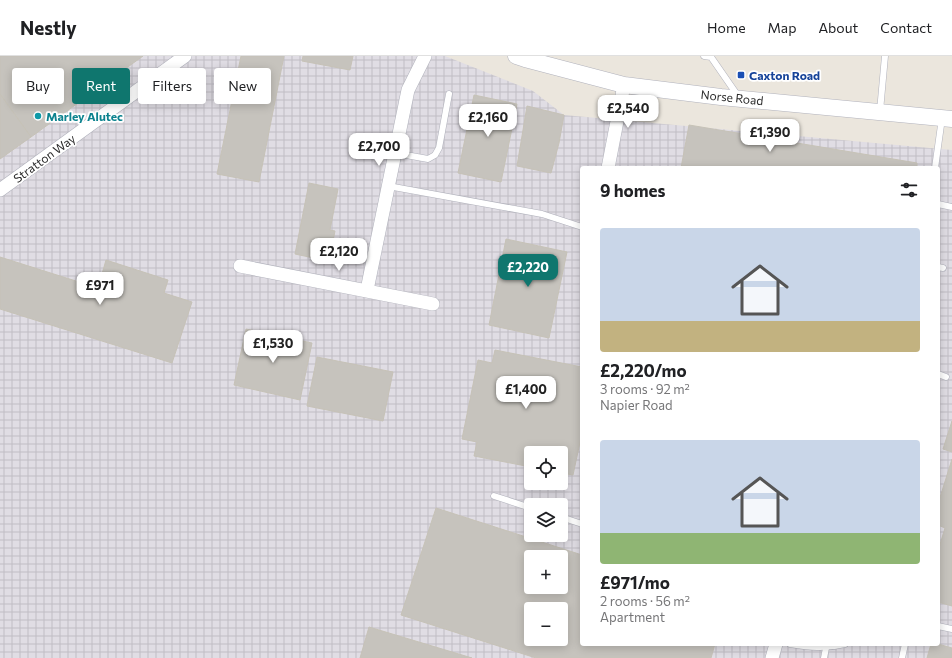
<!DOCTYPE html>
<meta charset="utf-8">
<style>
:root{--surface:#fff;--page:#f6f6f6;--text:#202124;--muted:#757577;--line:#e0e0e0;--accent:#0f766e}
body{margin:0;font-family:Commissioner,sans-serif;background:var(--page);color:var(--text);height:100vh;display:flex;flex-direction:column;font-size:15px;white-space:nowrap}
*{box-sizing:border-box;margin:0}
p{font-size:13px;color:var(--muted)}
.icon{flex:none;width:22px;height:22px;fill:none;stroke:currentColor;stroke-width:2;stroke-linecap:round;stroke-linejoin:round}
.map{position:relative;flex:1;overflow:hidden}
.side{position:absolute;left:580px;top:110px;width:360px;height:480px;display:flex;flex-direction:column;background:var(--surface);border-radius:4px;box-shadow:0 2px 10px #0003}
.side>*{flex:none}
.top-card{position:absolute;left:12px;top:12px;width:380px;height:36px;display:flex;gap:8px}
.fabs{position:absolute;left:524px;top:390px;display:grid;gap:8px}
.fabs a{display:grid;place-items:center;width:44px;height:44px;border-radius:4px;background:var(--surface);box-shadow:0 2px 10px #0003;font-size:20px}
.price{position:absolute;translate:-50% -34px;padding:0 9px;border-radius:8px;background:#fff;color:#222;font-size:13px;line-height:26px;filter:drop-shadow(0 1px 2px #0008)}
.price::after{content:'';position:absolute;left:50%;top:24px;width:12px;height:9px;margin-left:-6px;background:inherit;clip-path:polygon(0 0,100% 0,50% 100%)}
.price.active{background:var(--accent);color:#fff}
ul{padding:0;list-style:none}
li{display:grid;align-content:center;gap:8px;height:212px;padding:0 20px}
li span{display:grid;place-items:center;height:124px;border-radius:4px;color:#555}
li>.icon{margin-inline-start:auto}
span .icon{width:72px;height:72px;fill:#fffc;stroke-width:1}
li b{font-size:17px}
h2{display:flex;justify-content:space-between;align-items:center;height:48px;padding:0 20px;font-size:17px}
.chip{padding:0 14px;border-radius:4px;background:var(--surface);box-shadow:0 2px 10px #0003;font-size:14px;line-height:36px}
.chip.active{background:var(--accent);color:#fff}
header{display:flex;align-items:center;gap:24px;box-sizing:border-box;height:56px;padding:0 20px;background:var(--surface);border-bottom:1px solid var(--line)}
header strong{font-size:19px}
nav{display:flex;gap:22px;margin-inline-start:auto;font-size:14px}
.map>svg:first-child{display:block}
</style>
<header>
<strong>Nestly</strong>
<nav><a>Home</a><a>Map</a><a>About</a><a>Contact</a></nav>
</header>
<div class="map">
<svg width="952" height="602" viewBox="0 0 952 602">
<defs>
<pattern id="industrial-grid" width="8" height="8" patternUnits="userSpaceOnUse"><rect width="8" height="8" fill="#e0dde4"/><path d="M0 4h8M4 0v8" fill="none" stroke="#c0bec4"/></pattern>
</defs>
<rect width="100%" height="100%" fill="#ebe6dd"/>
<!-- industrial -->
<path fill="url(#industrial-grid)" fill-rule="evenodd" d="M0 0H445L533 35 564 59 952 94V602H0ZM582 112H938V588H582ZM531 397H561V427H531ZM531 449H561V479H531ZM531 501H561V531H531ZM531 553H561V583H531Z"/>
<!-- building -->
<g fill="#c6c3bd" stroke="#c6c2b7" fill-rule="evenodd">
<path d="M0 0H143L31 81 0 38Z"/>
<path d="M241 0H284L259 126 217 118Z"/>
<path d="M303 0H353L350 14 302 5Z"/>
<path d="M0 38 31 81 0 103Z"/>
<path d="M474 39 517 48 501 126 458 117Z"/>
<path d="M527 50 564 59 559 87 551 117 517 110Z"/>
<path d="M689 69 917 107V112H681Z"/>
<path d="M309 127 338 133 330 174 335 175 332 190 327 189 323 204 295 198Z"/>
<path d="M506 183 567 196 549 282 489 269Z"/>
<path d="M0 201 98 232 106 204 168 224 164 237 192 246 172 307 0 253Z"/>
<path d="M246 273 312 287 300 344 234 329Z"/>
<path d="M495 294 582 311V377L573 419 561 417V397H531V411L474 400 477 386 462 383 478 304 492 307Z"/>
<path d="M317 301 393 316 383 365 307 350Z"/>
<path d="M952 365V396L943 393Z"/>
<path d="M952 403V550L938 546V495L945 472 938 469V448Z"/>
<path d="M436 452 582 499V588H715L711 602H536L401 559ZM531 501H561V531H531ZM531 553H561V583H531Z"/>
<path d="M369 571 472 602H360Z"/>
<path d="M931 588H938L952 592V602H927Z"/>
</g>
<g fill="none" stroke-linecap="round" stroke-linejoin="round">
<defs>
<g id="service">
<path d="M704 0 711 1 738 40"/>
<path d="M880 55 885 0"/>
<path d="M395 97 428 103 435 99 439 92 449 38"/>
<path d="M935 112 942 62"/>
<path d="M388 130 542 158 582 171"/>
<path d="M938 148 952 151"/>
<path d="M938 211 943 212"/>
<path d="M938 318 946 321"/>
<path d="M494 440 531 452"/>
<path d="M561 461 582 468"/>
<path d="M938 570 952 573"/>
<path d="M790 588C809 591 825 593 845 588"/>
<path d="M824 602 826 592"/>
<path d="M902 602 905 588"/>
</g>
<g id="minor">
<path d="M608 112 624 29"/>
<path d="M0 134 185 0"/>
<path d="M240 210 433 248"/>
<path d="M367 234 408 34 425 0"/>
<path d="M772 602 776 588"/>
</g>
<path id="tertiary" d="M516 0 525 3 624 29 721 41 952 63"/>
</defs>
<!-- service casing -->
<use href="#service" stroke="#b1b2bc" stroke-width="7"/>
<!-- minor casing -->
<use href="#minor" stroke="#b1b2bc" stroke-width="14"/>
<!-- tertiary casing -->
<use href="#tertiary" stroke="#b1b2bc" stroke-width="17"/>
<!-- service -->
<use href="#service" stroke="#fff" stroke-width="6"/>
<!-- minor -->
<use href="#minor" stroke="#fff" stroke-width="13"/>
<!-- tertiary -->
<use href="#tertiary" stroke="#fff" stroke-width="16"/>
</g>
<!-- markers -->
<rect fill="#1a4fb4" stroke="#fff" stroke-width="1.5" x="737" y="15" width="8" height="8" rx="2"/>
<circle fill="#0f9aa8" stroke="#fff" stroke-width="1.5" cx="38" cy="60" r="4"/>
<g text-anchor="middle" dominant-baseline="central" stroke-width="3.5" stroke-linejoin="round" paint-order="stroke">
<!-- transit labels -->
<g font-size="12" font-weight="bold" fill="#164399" stroke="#fff" text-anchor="start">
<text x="749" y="19">Caxton Road</text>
</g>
<!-- street labels -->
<g font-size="12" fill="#2a2a2a" stroke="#fff">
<text transform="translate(732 41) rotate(6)">Norse Road</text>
<text transform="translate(44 102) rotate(-36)">Stratton Way</text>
</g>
<!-- culture labels -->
<g font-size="12" font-weight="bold" fill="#0d838f" stroke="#fff" text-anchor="start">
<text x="46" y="60">Marley Alutec</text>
</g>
</g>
</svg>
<div class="fabs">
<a><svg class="icon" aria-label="locate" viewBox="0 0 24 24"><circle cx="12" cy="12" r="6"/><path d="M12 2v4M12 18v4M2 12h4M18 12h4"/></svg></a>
<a><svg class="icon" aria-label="layers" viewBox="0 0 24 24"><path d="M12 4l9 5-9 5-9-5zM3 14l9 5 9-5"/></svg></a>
<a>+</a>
<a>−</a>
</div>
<b class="price" style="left:628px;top:73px">£2,540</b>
<b class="price" style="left:488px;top:82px">£2,160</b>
<b class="price" style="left:770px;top:97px">£1,390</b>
<b class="price" style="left:379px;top:111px">£2,700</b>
<b class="price" style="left:339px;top:216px">£2,120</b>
<b class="price active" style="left:528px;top:232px">£2,220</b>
<b class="price" style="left:100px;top:250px">£971</b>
<b class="price" style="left:273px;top:308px">£1,530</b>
<b class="price" style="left:526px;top:354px">£1,400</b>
<div class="top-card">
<a class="chip">Buy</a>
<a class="chip active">Rent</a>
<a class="chip">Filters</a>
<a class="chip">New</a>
</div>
<section class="side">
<h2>9 homes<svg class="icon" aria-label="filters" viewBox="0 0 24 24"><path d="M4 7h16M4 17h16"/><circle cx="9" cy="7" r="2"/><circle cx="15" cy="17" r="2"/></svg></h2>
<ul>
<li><span style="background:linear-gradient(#c9d6e8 75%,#c2b280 0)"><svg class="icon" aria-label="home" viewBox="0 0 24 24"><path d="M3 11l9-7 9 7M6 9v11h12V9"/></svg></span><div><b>£2,220/mo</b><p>3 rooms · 92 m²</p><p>Napier Road</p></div></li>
<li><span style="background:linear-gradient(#c9d6e8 75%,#8fb573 0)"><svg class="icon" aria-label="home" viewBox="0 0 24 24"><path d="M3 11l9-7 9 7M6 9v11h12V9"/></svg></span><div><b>£971/mo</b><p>2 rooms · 56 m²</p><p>Apartment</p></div></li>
</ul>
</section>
</div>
